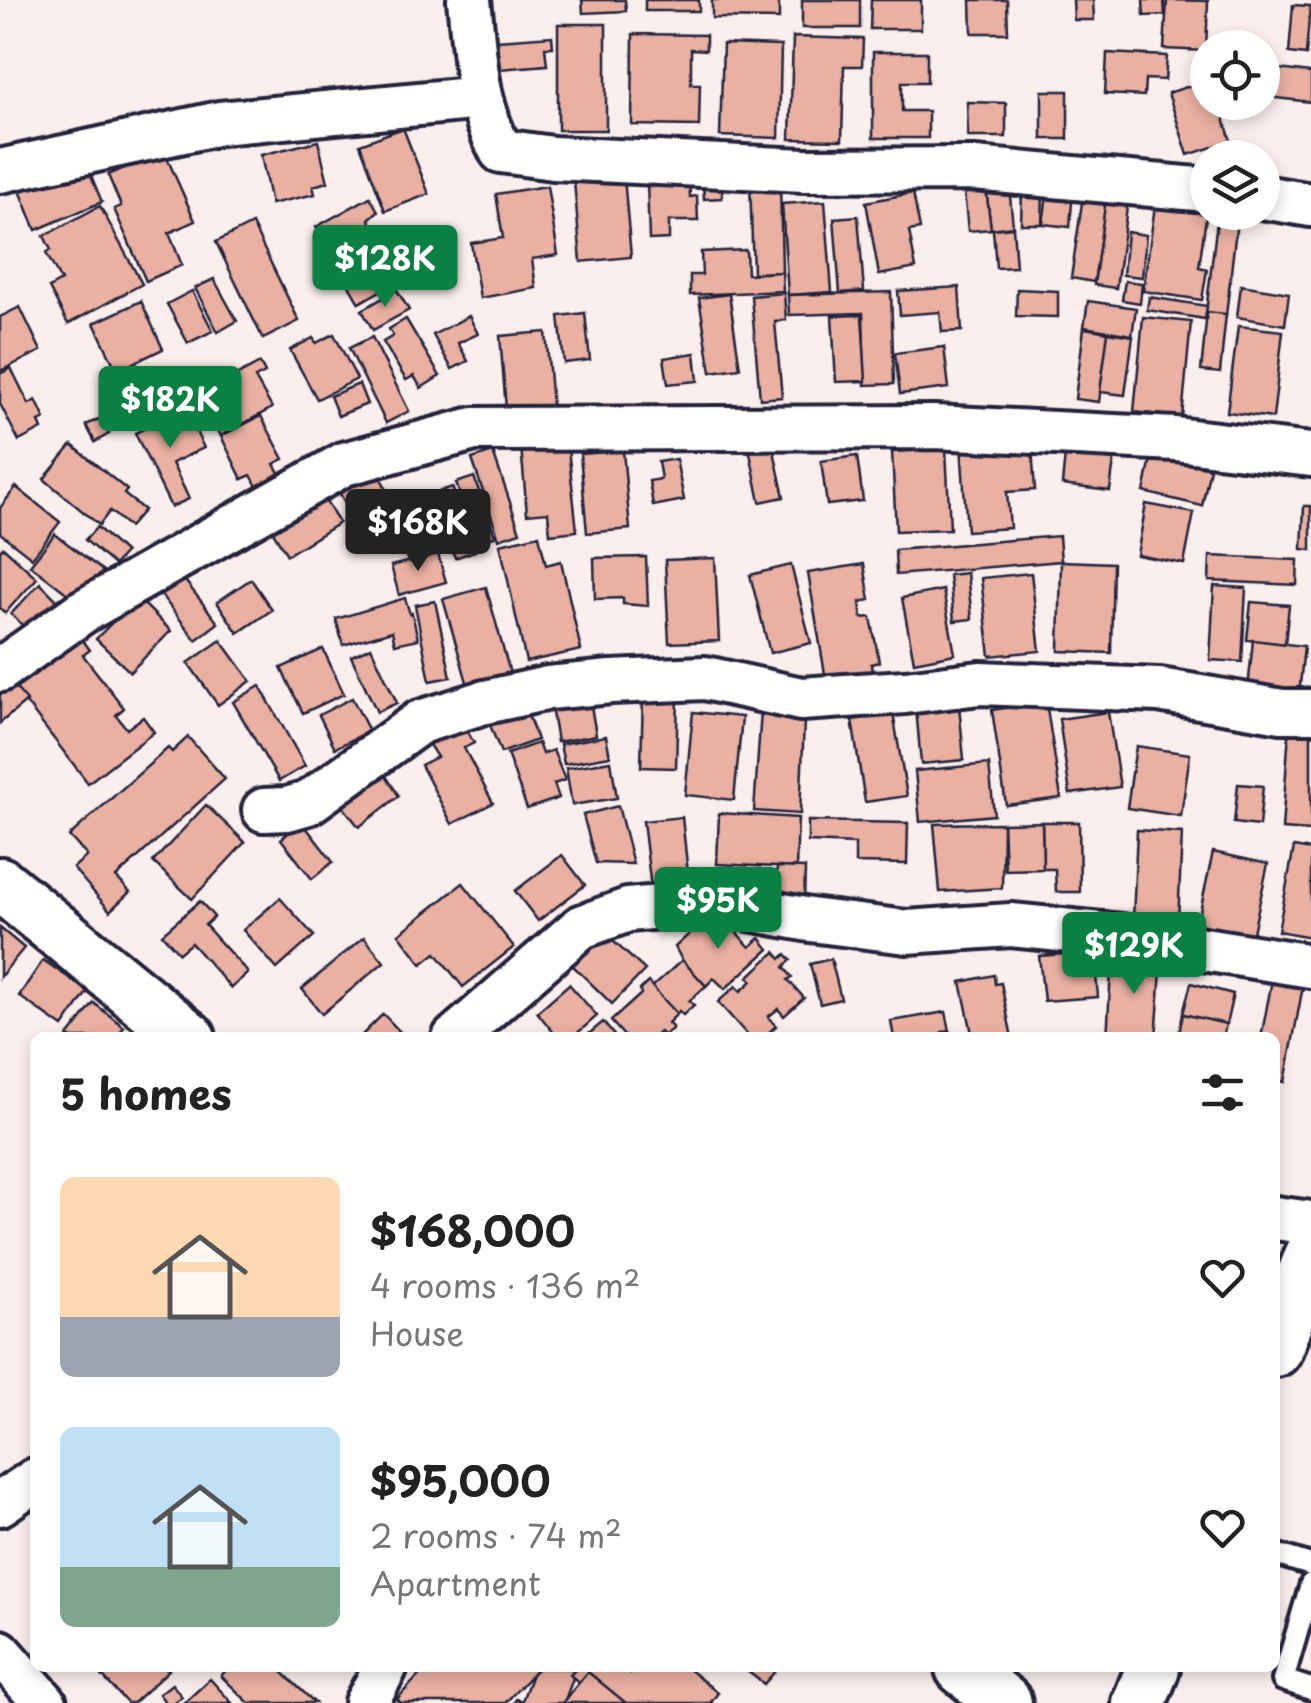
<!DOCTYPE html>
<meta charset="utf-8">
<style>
:root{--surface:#fff;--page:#f6f6f6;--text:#222;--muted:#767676;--accent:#0b8043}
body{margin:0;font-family:"Playpen Sans",sans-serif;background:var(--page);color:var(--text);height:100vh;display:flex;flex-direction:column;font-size:38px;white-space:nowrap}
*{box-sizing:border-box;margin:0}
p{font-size:32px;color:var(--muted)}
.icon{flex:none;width:55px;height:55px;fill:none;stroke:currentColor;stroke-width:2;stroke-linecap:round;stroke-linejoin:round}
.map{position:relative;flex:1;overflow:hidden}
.sheet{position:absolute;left:30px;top:1032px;width:1250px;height:640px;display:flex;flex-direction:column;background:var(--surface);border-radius:15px;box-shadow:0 5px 15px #0003}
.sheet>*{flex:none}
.fabs{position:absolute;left:1190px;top:30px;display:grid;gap:20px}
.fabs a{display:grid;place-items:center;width:90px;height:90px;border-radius:50%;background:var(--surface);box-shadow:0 5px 15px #0003;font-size:50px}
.price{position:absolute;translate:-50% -85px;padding:0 22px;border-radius:10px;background:var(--accent);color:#fff;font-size:32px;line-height:65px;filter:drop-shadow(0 2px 5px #0008)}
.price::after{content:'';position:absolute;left:50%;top:60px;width:30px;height:22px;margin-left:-15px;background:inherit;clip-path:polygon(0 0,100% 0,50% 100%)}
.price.current{background:#222;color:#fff}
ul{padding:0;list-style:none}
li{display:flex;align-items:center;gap:30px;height:250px;padding:0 30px}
li span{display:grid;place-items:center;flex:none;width:280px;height:200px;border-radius:15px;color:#555}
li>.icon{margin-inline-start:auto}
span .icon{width:120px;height:120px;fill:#fffc;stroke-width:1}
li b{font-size:42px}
h2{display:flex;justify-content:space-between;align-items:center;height:120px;padding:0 30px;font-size:42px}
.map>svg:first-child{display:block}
</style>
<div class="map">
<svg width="1311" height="1703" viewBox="0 0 1311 1703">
<rect width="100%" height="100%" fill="#fbefed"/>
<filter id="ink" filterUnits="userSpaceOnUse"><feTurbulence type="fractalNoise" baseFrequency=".01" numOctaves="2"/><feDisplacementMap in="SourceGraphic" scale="20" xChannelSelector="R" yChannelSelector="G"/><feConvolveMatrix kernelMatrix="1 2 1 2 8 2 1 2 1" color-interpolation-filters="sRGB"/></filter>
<g filter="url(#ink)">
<!-- building -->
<g fill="#eab1a3" stroke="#22223b" stroke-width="2.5">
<path d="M582 0H625L626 11 583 13Z"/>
<rect x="645" y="0" width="54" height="11"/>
<path d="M712 0H779V19L712 18Z"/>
<rect x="802" y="0" width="58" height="28"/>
<path d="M871 0H921V29H870Z"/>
<path d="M971 0H1007L1008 33H972Z"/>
<path d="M1073 0H1093L1094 20H1074Z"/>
<path d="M1143 0H1164L1165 15 1144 16Z"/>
<path d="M1167 0 1208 1 1206 51 1164 49Z"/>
<path d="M1293 5 1310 6 1306 55 1289 53Z"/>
<rect x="558" y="24" width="48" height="106"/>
<path d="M633 34 706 35V50L691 49V84H700L699 126 632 125Z"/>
<path d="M552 36 553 47H545L547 65 499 69 497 40Z"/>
<path d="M793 37 863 39 862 66H844L842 140 790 139Z"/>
<path d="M723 44 781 46 779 138 720 136Z"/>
<path d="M873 52H927V82H902V111H928V138H873Z"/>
<path d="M1107 53 1167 56 1165 80 1145 79 1144 96 1105 94Z"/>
<path d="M1271 68 1311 73V102L1267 97Z"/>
<path d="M1208 80V102H1219L1231 141 1188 155 1168 93Z"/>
<rect x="1042" y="91" width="26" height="48"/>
<path d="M967 102 1006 103V137H968Z"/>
<path d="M403 128 429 194 385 211 360 144Z"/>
<path d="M318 141 328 182 313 186 315 194 271 204 261 155Z"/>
<path d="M164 151 195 221 169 233 182 265 146 281 114 209 121 206 108 175Z"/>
<path d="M85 161 102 202 36 230 19 188Z"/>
<path d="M689 172 690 197 697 196 698 221H669V239L649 240 647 181Z"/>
<path d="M624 177 631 257 581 262 574 181Z"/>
<path d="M722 179V198L704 199 703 180Z"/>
<path d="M780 180 782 272 753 273 750 181Z"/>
<path d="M547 186 558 255 532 259 536 288 480 298 471 243 503 238 496 194Z"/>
<path d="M1009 186 1013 226 991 229 986 189Z"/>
<path d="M1048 187 1073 189 1070 227 1043 224Z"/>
<path d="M986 189 991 229 968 231 964 191Z"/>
<path d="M1022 189 1043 190 1042 224H1021Z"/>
<path d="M1084 189 1108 192 1094 282 1071 278Z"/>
<path d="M913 193 920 229 909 231 916 268 879 275 866 202Z"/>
<path d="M370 197 378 211 369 219 403 278 359 303 316 227Z"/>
<path d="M1106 198 1128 200 1116 288 1094 285Z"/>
<path d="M1156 199 1208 208V212H1219L1218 218 1206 217 1199 267 1207 269 1202 300 1143 291Z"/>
<path d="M825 201 832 292 788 295 782 204Z"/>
<path d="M100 206 142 284 68 324 49 288 61 281 46 253 51 250 44 236Z"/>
<path d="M1218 212H1238L1226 315 1206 312Z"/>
<path d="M858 216 864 291 840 293 834 218Z"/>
<path d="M252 224 299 321 263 339 216 242Z"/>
<path d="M1013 227 1016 267 996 268 993 229Z"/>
<path d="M1127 232 1146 235 1142 277 1123 275Z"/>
<path d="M746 250 747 274 782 272 783 291 690 295V275H702L701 252Z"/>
<path d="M214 279 237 321 218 332 195 288Z"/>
<path d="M1125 281 1142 283 1140 303 1122 300Z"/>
<path d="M1241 285 1289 293 1285 325 1237 317Z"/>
<path d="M959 287 962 331 942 332 940 312 900 315 898 291Z"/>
<path d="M1017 289 1058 291V317L1016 316Z"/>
<path d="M397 290 409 310 373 330 362 310Z"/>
<path d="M192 291 213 331 188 343 167 304Z"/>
<path d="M891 292 894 384 865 385 863 313 789 315 788 295Z"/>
<path d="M784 293 786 320 775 322 782 397 760 399 751 296Z"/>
<path d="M729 294 740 368 711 372 699 298Z"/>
<path d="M1149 297 1207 306 1205 319 1147 310Z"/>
<path d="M141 301 163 349 117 371 94 323Z"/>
<path d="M1088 301 1136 308 1132 335 1084 327Z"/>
<path d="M20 307 41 351 0 371V317Z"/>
<path d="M1207 312 1226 314 1220 373 1201 371Z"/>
<path d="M585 313 590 360 564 363 559 316Z"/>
<path d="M862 315 866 381 836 382 832 316Z"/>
<path d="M469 316 478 334 458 343 468 361 452 369 433 335Z"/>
<path d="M1143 317 1191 322 1182 417 1134 412Z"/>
<path d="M406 319 440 376 421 388 414 376 406 380 383 342 393 336 389 329Z"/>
<path d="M1238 326 1283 331 1273 418 1227 412Z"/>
<path d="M1084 328 1109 332 1099 402 1075 399Z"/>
<path d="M546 332 552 406 506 409 500 336Z"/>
<path d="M1108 332 1133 336 1125 395 1100 392Z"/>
<path d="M334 334 357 379 317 399 290 350 313 338 316 343Z"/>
<path d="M372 337 409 411 386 423 349 348Z"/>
<path d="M944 347 949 388 900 394 895 353Z"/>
<path d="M695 353 698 381 668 384 664 358Z"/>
<path d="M260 363 265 373 255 378 272 408 221 436 199 396Z"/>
<path d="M11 368 29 404 36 400 45 419 39 422 42 429 19 441 0 404V374Z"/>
<path d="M359 384 367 404 338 416 330 396Z"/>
<path d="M185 409 204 448 172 463 189 499 171 507 135 433Z"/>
<path d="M261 416 284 459 274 464 283 479 260 492 251 475 242 479 221 436Z"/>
<path d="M101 418 109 434 95 442 86 425Z"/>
<path d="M1031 433 1035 490 1007 492 1010 528 967 531 961 445Z"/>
<path d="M771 437 784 497 760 502 748 443Z"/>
<path d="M567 439 577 531 550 534 548 512 527 514 521 446Z"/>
<path d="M72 445 127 490 124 494 144 510 129 527 110 511 99 525 44 479Z"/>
<path d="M946 449 950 529 896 531 892 452Z"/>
<path d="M623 451 630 529 587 533 580 454Z"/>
<path d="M493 452 520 532 499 539 472 459Z"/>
<path d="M1065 454 1114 460 1110 491 1062 485Z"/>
<path d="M1152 454 1210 468 1202 506 1144 492Z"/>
<path d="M857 456 863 501 827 505 821 461Z"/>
<path d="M676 459 684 500 653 506 649 481 661 479 658 462Z"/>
<path d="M377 471 395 505 358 526 339 492Z"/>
<path d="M474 477 495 536 476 542 456 483Z"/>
<path d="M16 487 60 522 32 558 0 533V508Z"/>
<path d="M452 487 475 551 455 558 432 494Z"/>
<path d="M325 500 339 523 287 555 273 532Z"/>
<path d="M1146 504 1194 513 1184 564 1137 555Z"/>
<path d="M1304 506H1311V550L1302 549Z"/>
<path d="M97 527 125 553 114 565 85 540Z"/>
<path d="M55 534 103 571 87 591 82 586 73 598 30 565Z"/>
<path d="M539 535 546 565 561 561 581 650 526 662 500 544Z"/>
<path d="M1059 536 1061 561 896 575 895 550Z"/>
<path d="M3 547 37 578 5 613 0 608V550Z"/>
<path d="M438 554 446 582 399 595 391 566Z"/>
<path d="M1210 556 1298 560 1297 585 1209 581Z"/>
<path d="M646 557 648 606 623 604V598L595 599 594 558Z"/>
<path d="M715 558 719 641 669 643 665 560Z"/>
<path d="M1061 561 1113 563 1111 653 1059 651Z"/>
<path d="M864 564 870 600 860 602 862 618 871 617 879 662 871 664 872 672 826 680 808 573Z"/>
<path d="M791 565 811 643 770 653 750 575Z"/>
<path d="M176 569 218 623 196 640 154 586Z"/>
<path d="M967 573 972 619 954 621 949 575Z"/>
<path d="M1031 573 1040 651 990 656 981 578Z"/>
<path d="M251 579 272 610 238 633 217 602Z"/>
<path d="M40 583 57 600 28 631 11 614Z"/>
<path d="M1214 586 1246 588 1242 662 1210 660Z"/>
<path d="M486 587 511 677 469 689 443 599Z"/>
<path d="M943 590 955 654 914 662 902 598Z"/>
<path d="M137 597 171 631 130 672 96 639Z"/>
<path d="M405 598 410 614 412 613 418 639 395 644 392 631 343 645 336 619Z"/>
<path d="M435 601 451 677 430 681 415 605Z"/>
<path d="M1251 602 1289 605 1285 644 1247 640Z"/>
<path d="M71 624 90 650 83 655 124 708 116 715 127 729 143 717 154 732 88 783 3 673Z"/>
<path d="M221 640 251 681 218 705 188 663Z"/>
<path d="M1253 640 1304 646 1299 695 1248 689Z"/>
<path d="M371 647 397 703 377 712 351 656Z"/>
<path d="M323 649 344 694 303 713 281 668Z"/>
<path d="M3 673 27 701 0 723V675Z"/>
<path d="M260 686 305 766 279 781 233 702Z"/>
<path d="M589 694 596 735 557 742 550 701Z"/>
<path d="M643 695 678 696 676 768 641 767Z"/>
<path d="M352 698 369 731 335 748 319 715Z"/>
<path d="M1046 702 1061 798 1006 805 992 710Z"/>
<path d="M959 704 964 760 921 764 916 708Z"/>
<path d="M525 706 537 740 501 753 488 720Z"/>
<path d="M761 711 804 721 800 814 754 811Z"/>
<path d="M693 712 742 717 734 800 685 795Z"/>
<path d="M1108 712 1120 787 1070 794 1059 719Z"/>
<path d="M893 713 907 796 865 802 852 720Z"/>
<path d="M459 717 474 743 464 748 493 803 452 824 421 765 437 757 424 737Z"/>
<path d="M1289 731 1311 733V831L1282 829Z"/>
<path d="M606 736 610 756 564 764 560 744Z"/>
<path d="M188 737 225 779 116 877 130 892 110 911 73 868 87 856 69 836 168 748 172 752Z"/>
<path d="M538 743 542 754 553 750 565 780 554 784 559 798 527 809 507 754Z"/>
<path d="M1136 746 1190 754 1181 816 1127 808Z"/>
<path d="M611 761 617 798 572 805 566 768Z"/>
<path d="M378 764 399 796 359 827 334 795Z"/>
<path d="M989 764 994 815 920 822 915 771Z"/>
<path d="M1238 784 1263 786 1259 826 1234 823Z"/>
<path d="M206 805 245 842 192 899 153 862Z"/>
<path d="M618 806 633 864 596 863 583 815Z"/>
<path d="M719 813 798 818 796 868 717 864Z"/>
<path d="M682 817 690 893 652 897 643 821Z"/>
<path d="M808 821 908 823 907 864 855 863V844L808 842Z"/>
<path d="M302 822 333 862 312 879 281 839Z"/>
<path d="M1042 822H1079L1080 892H1056L1055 869H1043Z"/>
<path d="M1042 822 1043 869 1005 870 1003 823Z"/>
<path d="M1003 823 1002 888 940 892 934 824Z"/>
<path d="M1137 830 1182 833 1178 922 1133 919Z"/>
<path d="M1294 847 1311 850V937L1278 931Z"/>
<path d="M1213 852 1268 864 1252 937 1197 925Z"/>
<path d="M562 855 585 885 538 921 515 891Z"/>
<path d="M777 867 805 868 804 905 775 903Z"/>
<path d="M463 883 514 947 463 987 436 953 422 964 399 934Z"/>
<path d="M280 898 314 936 277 969 243 930Z"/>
<path d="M200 901 214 917 205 925 248 973 231 988 191 943 179 953 162 934Z"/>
<path d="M715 910 750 947 760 938 769 949 725 989 714 978 706 986 682 960 675 947Z"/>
<path d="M0 928 24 948 0 977Z"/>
<path d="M602 931 645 970 612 1004 571 964Z"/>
<path d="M364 937 384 962 322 1014 302 989Z"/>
<path d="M775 952 781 959 786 954 791 960 784 967 792 977 788 980 804 998 784 1016 778 1009 768 1017 776 1026 763 1038H750L718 1002 736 986 741 991 752 981 748 977Z"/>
<path d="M1094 952 1098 997 1044 1001 1039 956Z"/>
<path d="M1112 954 1162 957 1156 1038H1107Z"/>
<path d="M831 959 841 999 820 1004 810 964Z"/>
<path d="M43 960 88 991 63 1027 19 996Z"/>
<path d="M682 960 706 986 689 1001 694 1005 683 1015 679 1011 677 1014 652 987Z"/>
<path d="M994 975 995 984 1001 983 1012 1038H973L961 982Z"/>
<path d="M1272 980 1303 986 1285 1082 1275 1080V1038H1261Z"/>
<path d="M648 982 677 1014 668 1023 673 1028 664 1036 660 1032 653 1038H626L611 1021 641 994 640 990Z"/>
<path d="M1191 983 1233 994 1226 1025 1183 1014Z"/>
<path d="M569 984 597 1016 572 1038H558L537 1012Z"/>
<path d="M94 1003 124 1027 121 1031 130 1038H67Z"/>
<path d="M946 1012 950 1031 942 1032 943 1038H894L891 1021Z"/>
<path d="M383 1014 404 1036 402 1038H359Z"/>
<path d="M1183 1014 1226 1024 1223 1038H1178Z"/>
<path d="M603 1022 616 1038H584Z"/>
<path d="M95 1668H167L169 1670 133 1703H127Z"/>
<path d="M228 1668H278L315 1703H249L221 1676Z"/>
<path d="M426 1668H538L505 1703H401L397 1699Z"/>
<path d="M538 1668H568L576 1670 564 1703H514L516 1699 522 1701 532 1674Z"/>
<path d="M577 1668H623L630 1673 635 1668H687L718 1693 711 1702 713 1703H604L570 1675Z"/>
<path d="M743 1668H778L764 1684Z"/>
<path d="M588 1672 626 1703H562Z"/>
<path d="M210 1679 232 1703H184Z"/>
<path d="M172 1684 182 1697 173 1703H166L159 1694Z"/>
</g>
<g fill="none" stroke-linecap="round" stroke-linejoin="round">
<defs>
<g id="service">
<path d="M1275 1554 1311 1565"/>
<path d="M1311 1584 1283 1680 1311 1689"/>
</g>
<g id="minor">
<path d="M469 0C475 53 475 104 501 151L553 158 805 170 974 169 1208 190"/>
<path d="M0 171 220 123 481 98"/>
<path d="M1262 197 1311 205"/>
<path d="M0 670 82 612 344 464 474 429 934 427 1175 439 1311 455"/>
<path d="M264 810 287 809 308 803 420 722 481 703 548 688 611 682 705 678 801 699 905 692 980 683 1159 690 1282 711H1311"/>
<path d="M454 1038 581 927 628 910 691 904 744 908 810 920 907 932 1011 925 1121 936 1311 966"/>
<path d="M1275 1218 1311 1223"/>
<path d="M0 1504 35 1480"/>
<path d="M0 1652 45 1703"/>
<path d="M366 1703 385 1668"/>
</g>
<g id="tertiary">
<path d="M0 884 189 1038"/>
<path d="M1275 1350 1311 1256"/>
<path d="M962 1668 1005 1703"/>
<path d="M1139 1703 1153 1668"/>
</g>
</defs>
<!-- service casing -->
<use href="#service" stroke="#22223b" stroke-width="28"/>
<!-- minor casing -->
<use href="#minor" stroke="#22223b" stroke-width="50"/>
<!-- tertiary casing -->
<use href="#tertiary" stroke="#22223b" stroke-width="60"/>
<!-- service -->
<use href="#service" stroke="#fff" stroke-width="20"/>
<!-- minor -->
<use href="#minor" stroke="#fff" stroke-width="42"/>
<!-- tertiary -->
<use href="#tertiary" stroke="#fff" stroke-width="52"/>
</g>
</g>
</svg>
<div class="fabs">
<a><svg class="icon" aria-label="locate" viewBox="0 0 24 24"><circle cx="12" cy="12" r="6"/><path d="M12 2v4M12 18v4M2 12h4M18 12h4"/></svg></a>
<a><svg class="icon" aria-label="layers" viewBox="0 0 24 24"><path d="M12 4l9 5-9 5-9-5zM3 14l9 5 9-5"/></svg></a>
</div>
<b class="price" style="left:385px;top:310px">$128K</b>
<b class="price" style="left:170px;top:451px">$182K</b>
<b class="price current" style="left:418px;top:574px">$168K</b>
<b class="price" style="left:718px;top:952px">$95K</b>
<b class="price" style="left:1134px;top:997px">$129K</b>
<section class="sheet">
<h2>5 homes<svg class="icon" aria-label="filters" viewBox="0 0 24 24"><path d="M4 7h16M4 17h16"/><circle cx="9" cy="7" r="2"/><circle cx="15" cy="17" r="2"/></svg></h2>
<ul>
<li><span style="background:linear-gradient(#ffd9b3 70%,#9aa5b1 0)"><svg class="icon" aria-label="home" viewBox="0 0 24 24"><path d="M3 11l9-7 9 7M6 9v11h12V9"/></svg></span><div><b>$168,000</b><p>4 rooms · 136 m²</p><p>House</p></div><svg class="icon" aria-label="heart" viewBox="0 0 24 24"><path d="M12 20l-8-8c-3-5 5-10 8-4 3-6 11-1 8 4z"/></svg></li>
<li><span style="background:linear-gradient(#bfe0f5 70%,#7fa58c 0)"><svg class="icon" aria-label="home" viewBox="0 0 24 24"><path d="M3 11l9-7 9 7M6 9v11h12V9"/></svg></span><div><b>$95,000</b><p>2 rooms · 74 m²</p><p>Apartment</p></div><svg class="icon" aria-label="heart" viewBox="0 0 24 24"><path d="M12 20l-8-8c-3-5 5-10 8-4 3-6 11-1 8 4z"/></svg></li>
</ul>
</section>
</div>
